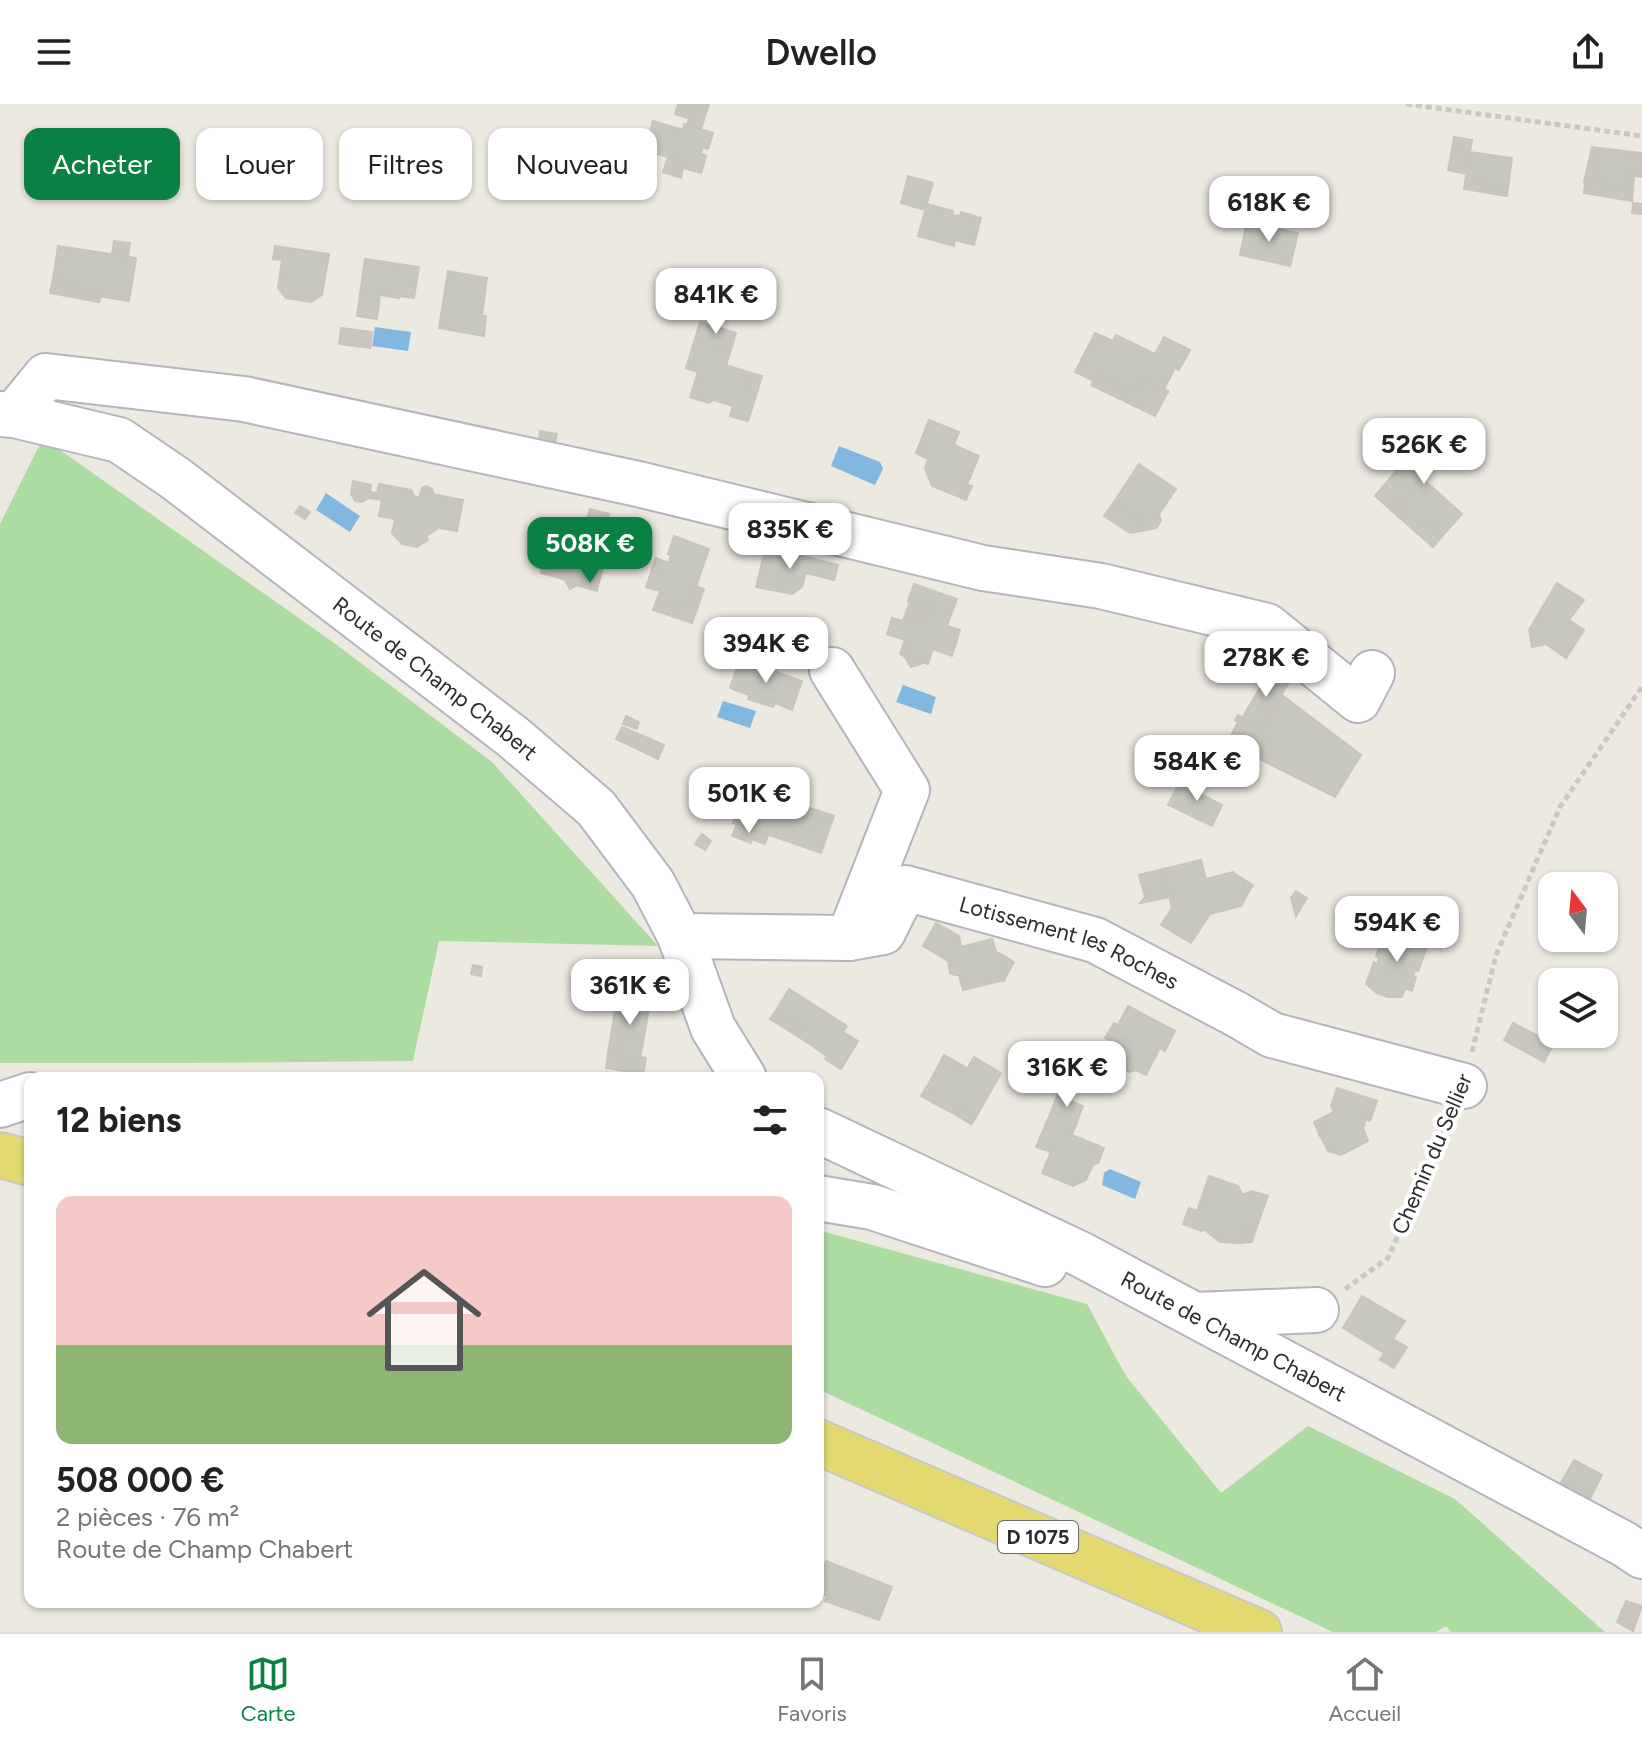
<!DOCTYPE html>
<html lang="fr">
<meta charset="utf-8">
<style>
:root{--surface:#fff;--page:#f2f2f2;--text:#222;--muted:#767676;--line:#e0e0e0;--accent:#0b8043}
body{margin:0;font-family:Figtree,sans-serif;background:var(--page);color:var(--text);height:100vh;display:flex;flex-direction:column;font-size:30px;white-space:nowrap}
*{box-sizing:border-box;margin:0}
p{font-size:26px;color:var(--muted)}
.icon{flex:none;width:44px;height:44px;fill:none;stroke:currentColor;stroke-width:2;stroke-linecap:round;stroke-linejoin:round}
.map{position:relative;flex:1;overflow:hidden}
.details{position:absolute;left:24px;top:968px;width:800px;height:536px;display:flex;flex-direction:column;background:var(--surface);border-radius:16px;box-shadow:0 2px 6px #0004}
.details>*{flex:none}
.hud{position:absolute;left:24px;top:24px;width:800px;height:72px;display:flex;gap:16px}
.needle{width:52px;rotate:344deg}
.fabs{position:absolute;left:1538px;top:768px;display:grid;gap:16px}
.fabs a{display:grid;place-items:center;width:80px;height:80px;border-radius:16px;background:var(--surface);box-shadow:0 2px 6px #0004;font-size:40px}
.price{position:absolute;translate:-50% -68px;padding:0 18px;border-radius:16px;background:#fff;color:#222;font-size:26px;line-height:52px;filter:drop-shadow(0 2px 4px #0008)}
.price::after{content:'';position:absolute;left:50%;top:48px;width:24px;height:18px;margin-left:-12px;background:inherit;clip-path:polygon(0 0,100% 0,50% 100%)}
.price.active{background:var(--accent);color:#fff}
ul{padding:0;list-style:none}
li{display:grid;align-content:center;gap:16px;height:424px;padding:0 32px}
li+li{border-top:2px solid var(--line)}
li span{display:grid;place-items:center;height:248px;border-radius:16px;color:#555}
li>.icon{margin-inline-start:auto}
span .icon{width:144px;height:144px;fill:#fffc;stroke-width:1}
li b{font-size:34px}
h2{display:flex;justify-content:space-between;align-items:center;height:96px;padding:0 32px;font-size:34px}
.pill{padding:0 28px;border-radius:16px;background:var(--surface);box-shadow:0 2px 6px #0004;font-size:28px;line-height:72px}
.pill.active{background:var(--accent);color:#fff}
header{display:flex;justify-content:space-between;align-items:center;height:104px;padding:0 32px;background:var(--surface);font-size:36px;font-weight:600}
.dock{display:flex;justify-content:space-around;align-items:center;height:112px;border-top:2px solid var(--line);background:var(--surface);font-size:22px;color:var(--muted)}
.dock a{display:grid;justify-items:center;gap:4px}
.dock .active{color:var(--accent)}
.map>svg:first-child{display:block}
</style>
<header><svg class="icon" aria-label="menu" viewBox="0 0 24 24"><path d="M4 6h16M4 12h16M4 18h16"/></svg>Dwello<svg class="icon" aria-label="share" viewBox="0 0 24 24"><path d="M12 15V3M7 8l5-5 5 5M5 13v7h14v-7"/></svg></header>
<div class="map">
<svg width="1642" height="1528" viewBox="0 0 1642 1528">
<rect width="100%" height="100%" fill="#ece9e1"/>
<!-- green -->
<g fill="#addca3">
<path d="M43 334 337 541 492 658 658 842 439 837 413 957 189 959H0V420Z"/>
<path d="M818 1126 1087 1200 1126 1272 1221 1389 1308 1322 1455 1395 1605 1528H1451L1446 1522 1436 1528H1333L818 1285Z"/>
</g>
<!-- water -->
<g fill="#80b8e2">
<path d="M375 223 411 228 408 247 372 242Z"/>
<path d="M839 342 880 358 883 365 875 381 831 362Z"/>
<path d="M326 389 360 412 350 428 316 406Z"/>
<path d="M903 581 936 593 931 610 896 598Z"/>
<path d="M723 597 756 607 750 624 717 613Z"/>
<path d="M1110 1065 1141 1078 1135 1095 1102 1081 1104 1069Z"/>
</g>
<!-- building -->
<g fill="#c8c7bf" stroke="#c8c5ba" stroke-width="2">
<path d="M678 0H709L703 19 675 10Z"/>
<path d="M689 14 703 19 701 25 687 21Z"/>
<path d="M653 17 683 26 684 20 713 29 708 45 703 43 701 49 706 52 701 69 683 64 684 58 645 46Z"/>
<path d="M1454 33 1472 36 1470 48 1452 45Z"/>
<path d="M1592 43 1599 44 1595 79 1584 78Z"/>
<path d="M1599 44 1642 49V73L1628 71 1626 83 1595 79Z"/>
<path d="M1452 45 1470 48 1467 70 1448 66Z"/>
<path d="M1470 48 1512 54 1508 84 1465 78Z"/>
<path d="M668 53 684 58 681 74 663 68Z"/>
<path d="M1628 71 1634 72 1632 97 1584 89 1585 78 1626 83Z"/>
<path d="M908 72 933 79 925 106 901 99Z"/>
<path d="M1465 78 1508 84 1507 92 1464 85Z"/>
<path d="M1633 99 1642 100V110L1632 109Z"/>
<path d="M927 100 953 107 952 111 960 112 961 108 981 114 974 141 955 136 954 142 918 132Z"/>
<path d="M1247 118 1298 129 1290 162 1240 151Z"/>
<path d="M114 137 130 139 128 153 112 151Z"/>
<path d="M58 142 136 154 129 197 75 188 77 179 53 175Z"/>
<path d="M275 142 329 150 322 191 311 198 286 194 278 184 282 156 273 155Z"/>
<path d="M365 155 419 163 414 194 399 192V194L380 191 377 215 357 212Z"/>
<path d="M448 167 487 174 482 212H486L484 232 439 224Z"/>
<path d="M53 175 77 179 75 188 101 192 99 198 50 189Z"/>
<path d="M700 218 736 229 731 246 695 235Z"/>
<path d="M341 224 372 228 370 244 339 240Z"/>
<path d="M1095 229 1113 237 1116 231 1155 250 1164 233 1190 246 1179 266 1175 264 1164 285 1168 287V288L1141 274 1134 288 1097 270 1094 277 1075 268Z"/>
<path d="M695 235 731 246 726 261 751 269 748 282 758 285 748 317 730 312 733 302 714 296 708 299 690 293 698 268 686 264Z"/>
<path d="M751 269 762 272 758 285 748 282Z"/>
<path d="M1097 270 1134 288 1141 274 1168 288 1155 312 1091 281Z"/>
<path d="M929 316 959 328 954 341 979 352 967 381 963 379 957 392 932 382 925 364 928 355 916 349Z"/>
<path d="M540 327 557 330 555 339 539 335Z"/>
<path d="M1407 354 1425 369 1416 380 1426 389 1432 383 1462 410 1444 430 1428 416 1417 429 1400 414 1408 405 1400 398 1392 407 1375 392Z"/>
<path d="M1139 360 1176 385 1159 410 1161 417 1156 424 1147 426 1139 421 1138 414 1114 398Z"/>
<path d="M1421 374 1432 383 1426 389 1416 380Z"/>
<path d="M353 377 371 381 370 388 377 389 376 395 369 394 362 398 355 397 351 390Z"/>
<path d="M963 379 972 382 966 396 957 392Z"/>
<path d="M379 380 411 386 415 393 419 394 422 384 426 382 432 385 433 390 463 396 457 427 439 424 426 432 428 436 417 443 402 440 392 429 395 415 379 412 382 396 376 395Z"/>
<path d="M1114 398 1138 414 1139 421 1147 426 1130 429 1104 412Z"/>
<path d="M1400 398 1408 405 1400 414 1392 407Z"/>
<path d="M300 402 310 408 305 415 295 409Z"/>
<path d="M590 405 609 410 605 423 586 418Z"/>
<path d="M571 414 603 423 594 452 606 455 599 478 587 475 570 485 565 476 556 473 548 459 551 451 564 443 567 444 569 435 565 433Z"/>
<path d="M1428 416 1444 430 1433 443 1417 429Z"/>
<path d="M674 432 709 445 690 499 677 505 656 498 660 487 646 483 656 454 669 459 671 451 668 450Z"/>
<path d="M766 443 838 461 834 476 806 469 802 483 792 490 756 483Z"/>
<path d="M551 451 548 459 556 473 541 469 545 453Z"/>
<path d="M587 475 599 478 597 487 576 481Z"/>
<path d="M1557 479 1584 496 1569 516 1584 526 1566 554 1546 540 1532 543 1529 526Z"/>
<path d="M914 480 957 495 947 522 960 526 952 552 933 545 928 560 904 552 900 550 905 536 887 530 892 514 903 517 906 508 925 514 929 503 908 497Z"/>
<path d="M696 482 704 485 692 519 653 506 656 498 677 505 690 499Z"/>
<path d="M910 497 929 503 925 514 906 508Z"/>
<path d="M904 552 924 559 911 563Z"/>
<path d="M740 555 802 577 792 606 775 599 773 603 748 595 749 591 730 584Z"/>
<path d="M1271 565 1290 576 1262 625 1242 614Z"/>
<path d="M1282 591 1361 651 1335 693 1227 639 1238 618 1235 616 1238 611 1262 625Z"/>
<path d="M626 612 639 618 637 625 623 620Z"/>
<path d="M622 623 641 631 635 644 616 635Z"/>
<path d="M641 631 664 641 658 655 635 644Z"/>
<path d="M1182 673 1187 675 1173 703 1168 701Z"/>
<path d="M742 675 790 691 788 697 746 682 744 686 739 685Z"/>
<path d="M1187 675 1204 683 1200 690 1222 701 1212 722 1173 703Z"/>
<path d="M746 682 788 697 775 733 733 719Z"/>
<path d="M788 697 834 712 821 749 775 733Z"/>
<path d="M737 720 768 731 765 740 752 735 751 739 732 732Z"/>
<path d="M702 730 711 737 705 746 695 740Z"/>
<path d="M1201 756 1206 775 1233 768 1243 775 1247 791 1241 802 1210 810 1191 839 1161 821 1172 804 1163 765Z"/>
<path d="M1163 765 1170 793 1140 799 1145 793 1139 771Z"/>
<path d="M1243 775 1253 781 1247 791Z"/>
<path d="M1296 787 1307 794 1296 812 1291 794Z"/>
<path d="M936 819 959 832 961 843 992 835 996 848 1006 853 1000 863 1004 876 963 886 959 871H955L950 869 948 857 923 842Z"/>
<path d="M1386 824 1429 838 1418 867 1415 866 1413 872 1416 873 1412 887 1405 884 1402 893H1388L1377 889 1366 880 1374 858 1377 860 1379 853 1376 852Z"/>
<path d="M1006 853 1014 858 1004 876 1000 863Z"/>
<path d="M473 861 482 863 481 872 471 870Z"/>
<path d="M789 885 847 922 843 928 858 937 841 965 825 955 827 952 799 933 803 926 775 908Z"/>
<path d="M617 892 650 898 640 956 608 950H614L617 927 612 926Z"/>
<path d="M1128 902 1175 927 1165 947 1160 944 1146 971 1136 966 1130 968 1117 961 1115 955 1107 951 1114 939 1105 934 1114 919 1118 921Z"/>
<path d="M775 908 803 926 799 933 770 915Z"/>
<path d="M1513 919 1554 940 1544 958 1504 936Z"/>
<path d="M612 926 617 927 614 950 608 949Z"/>
<path d="M608 950 640 956 641 953 646 954 643 970 606 964Z"/>
<path d="M944 951 967 964 966 967 942 955Z"/>
<path d="M974 953 1001 969 975 1015 959 1006 956 1011 932 998 929 979 942 955 966 967Z"/>
<path d="M929 979 932 998 921 992Z"/>
<path d="M1337 984 1377 997 1370 1017 1366 1015 1363 1024 1368 1037 1341 1051 1328 1047 1319 1030 1324 1013 1334 1008 1331 1002Z"/>
<path d="M1057 992 1083 1002 1077 1018 1051 1008Z"/>
<path d="M959 1006 975 1015 971 1020 956 1011Z"/>
<path d="M1051 1008 1077 1018 1072 1031 1104 1044 1098 1059 1093 1061 1086 1076 1073 1082 1042 1069 1051 1048 1036 1043Z"/>
<path d="M1324 1013 1319 1030 1314 1018Z"/>
<path d="M1209 1072 1238 1082 1243 1091 1252 1087 1268 1092 1255 1128 1244 1124 1240 1139 1220 1138 1205 1126 1201 1127 1183 1120 1189 1104 1197 1107Z"/>
<path d="M1244 1124 1255 1128 1252 1138 1240 1139Z"/>
<path d="M1362 1192 1405 1217 1393 1235 1407 1243 1394 1264 1380 1256 1384 1249 1343 1224Z"/>
<path d="M1574 1356 1602 1371 1584 1407 1554 1391Z"/>
<path d="M826 1457 892 1483 879 1516 825 1497 827 1492 818 1489V1479Z"/>
<path d="M1626 1497 1642 1502 1633 1527 1617 1518Z"/>
</g>
<g fill="none" stroke-linecap="round" stroke-linejoin="round">
<defs>
<g id="minor">
<path id="s1" d="M0 310 14 311 119 336 175 374 513 633 596 704 653 780 680 832 713 924 744 974"/>
<path d="M14 311 46 272 244 295 638 380 983 464 1101 482 1267 522 1358 596 1372 569"/>
<path d="M832 566 907 686 849 834"/>
<path id="s2" d="M680 832 849 834 883 828 905 784 1095 836 1236 910 1272 931 1464 982"/>
<path d="M0 1001 30 991"/>
<path id="s3" d="M818 1026 1082 1151 1624 1440 1642 1452"/>
<path d="M818 1094 872 1103 1045 1160"/>
<path d="M1195 1211 1316 1206"/>
</g>
<g id="major">
<path d="M0 1051 30 1059"/>
<path d="M818 1338 1259 1528"/>
</g>
</defs>
<!-- minor casing -->
<use href="#minor" stroke="#b4b4be" stroke-width="48"/>
<!-- major casing -->
<use href="#major" stroke="#c8c8c8" stroke-width="48"/>
<!-- path -->
<g stroke="#c8c8c8" stroke-width="5" stroke-dasharray="6 4" stroke-linecap="butt">
<path d="M1406 0 1642 32"/>
<path d="M1472 948 1496 851 1560 703 1642 583"/>
<path d="M1345 1185 1388 1154 1450 1014"/>
</g>
<!-- minor -->
<use href="#minor" stroke="#fff" stroke-width="44"/>
<!-- major -->
<use href="#major" stroke="#e2da70" stroke-width="44"/>
</g>
<g text-anchor="middle" dominant-baseline="central" stroke-width="8" stroke-linejoin="round" paint-order="stroke">
<!-- shield labels -->
<rect fill="#fff" stroke="#6b6b6b" stroke-width="2" x="998" y="1417" width="80" height="32" rx="6"/>
<g font-size="20" font-weight="bold" fill="#2c2c2c">
<text x="1038" y="1433">D 1075</text>
</g>
<!-- street labels -->
<g font-size="22" fill="#2c2c2c" stroke="#fff">
<text stroke="none"><textPath href="#s1" startOffset="518">Route de Champ Chabert</textPath></text>
<text stroke="none"><textPath href="#s2" startOffset="426">Lotissement les Roches</textPath></text>
<text transform="translate(1432 1050) rotate(-67)">Chemin du Sellier</text>
<text stroke="none"><textPath href="#s3" startOffset="464">Route de Champ Chabert</textPath></text>
</g>
</g>
</svg>
<div class="fabs">
<a><svg class="needle" viewBox="-14 -14 28 28"><path d="M0-13l5 13h-10z" fill="#e53935"/><path d="M0 13l5-13h-10z" fill="#767676"/></svg></a>
<a><svg class="icon" aria-label="layers" viewBox="0 0 24 24"><path d="M12 4l9 5-9 5-9-5zM3 14l9 5 9-5"/></svg></a>
</div>
<b class="price" style="left:1269px;top:140px">618K €</b>
<b class="price" style="left:716px;top:232px">841K €</b>
<b class="price" style="left:1424px;top:382px">526K €</b>
<b class="price" style="left:790px;top:467px">835K €</b>
<b class="price active" style="left:590px;top:481px">508K €</b>
<b class="price" style="left:766px;top:581px">394K €</b>
<b class="price" style="left:1266px;top:595px">278K €</b>
<b class="price" style="left:1197px;top:699px">584K €</b>
<b class="price" style="left:749px;top:731px">501K €</b>
<b class="price" style="left:1397px;top:860px">594K €</b>
<b class="price" style="left:630px;top:923px">361K €</b>
<b class="price" style="left:1067px;top:1005px">316K €</b>
<div class="hud">
<a class="pill active">Acheter</a>
<a class="pill">Louer</a>
<a class="pill">Filtres</a>
<a class="pill">Nouveau</a>
</div>
<section class="details">
<h2>12 biens<svg class="icon" aria-label="filters" viewBox="0 0 24 24"><path d="M4 7h16M4 17h16"/><circle cx="9" cy="7" r="2"/><circle cx="15" cy="17" r="2"/></svg></h2>
<ul>
<li><span style="background:linear-gradient(#f6c9c9 60%,#8fb573 0)"><svg class="icon" aria-label="home" viewBox="0 0 24 24"><path d="M3 11l9-7 9 7M6 9v11h12V9"/></svg></span><div><b>508 000 €</b><p>2 pièces · 76 m²</p><p>Route de Champ Chabert</p></div></li>
</ul>
</section>
</div>
<nav class="dock">
<a class="active"><svg class="icon" aria-label="map" viewBox="0 0 24 24"><path d="M3 6l6-2 6 2 6-2v14l-6 2-6-2-6 2zM9 4v14M15 6v14"/></svg>Carte</a>
<a><svg class="icon" aria-label="saved" viewBox="0 0 24 24"><path d="M7 4h10v16l-5-4-5 4z"/></svg>Favoris</a>
<a><svg class="icon" aria-label="home" viewBox="0 0 24 24"><path d="M3 11l9-7 9 7M6 9v11h12V9"/></svg>Accueil</a>
</nav>
